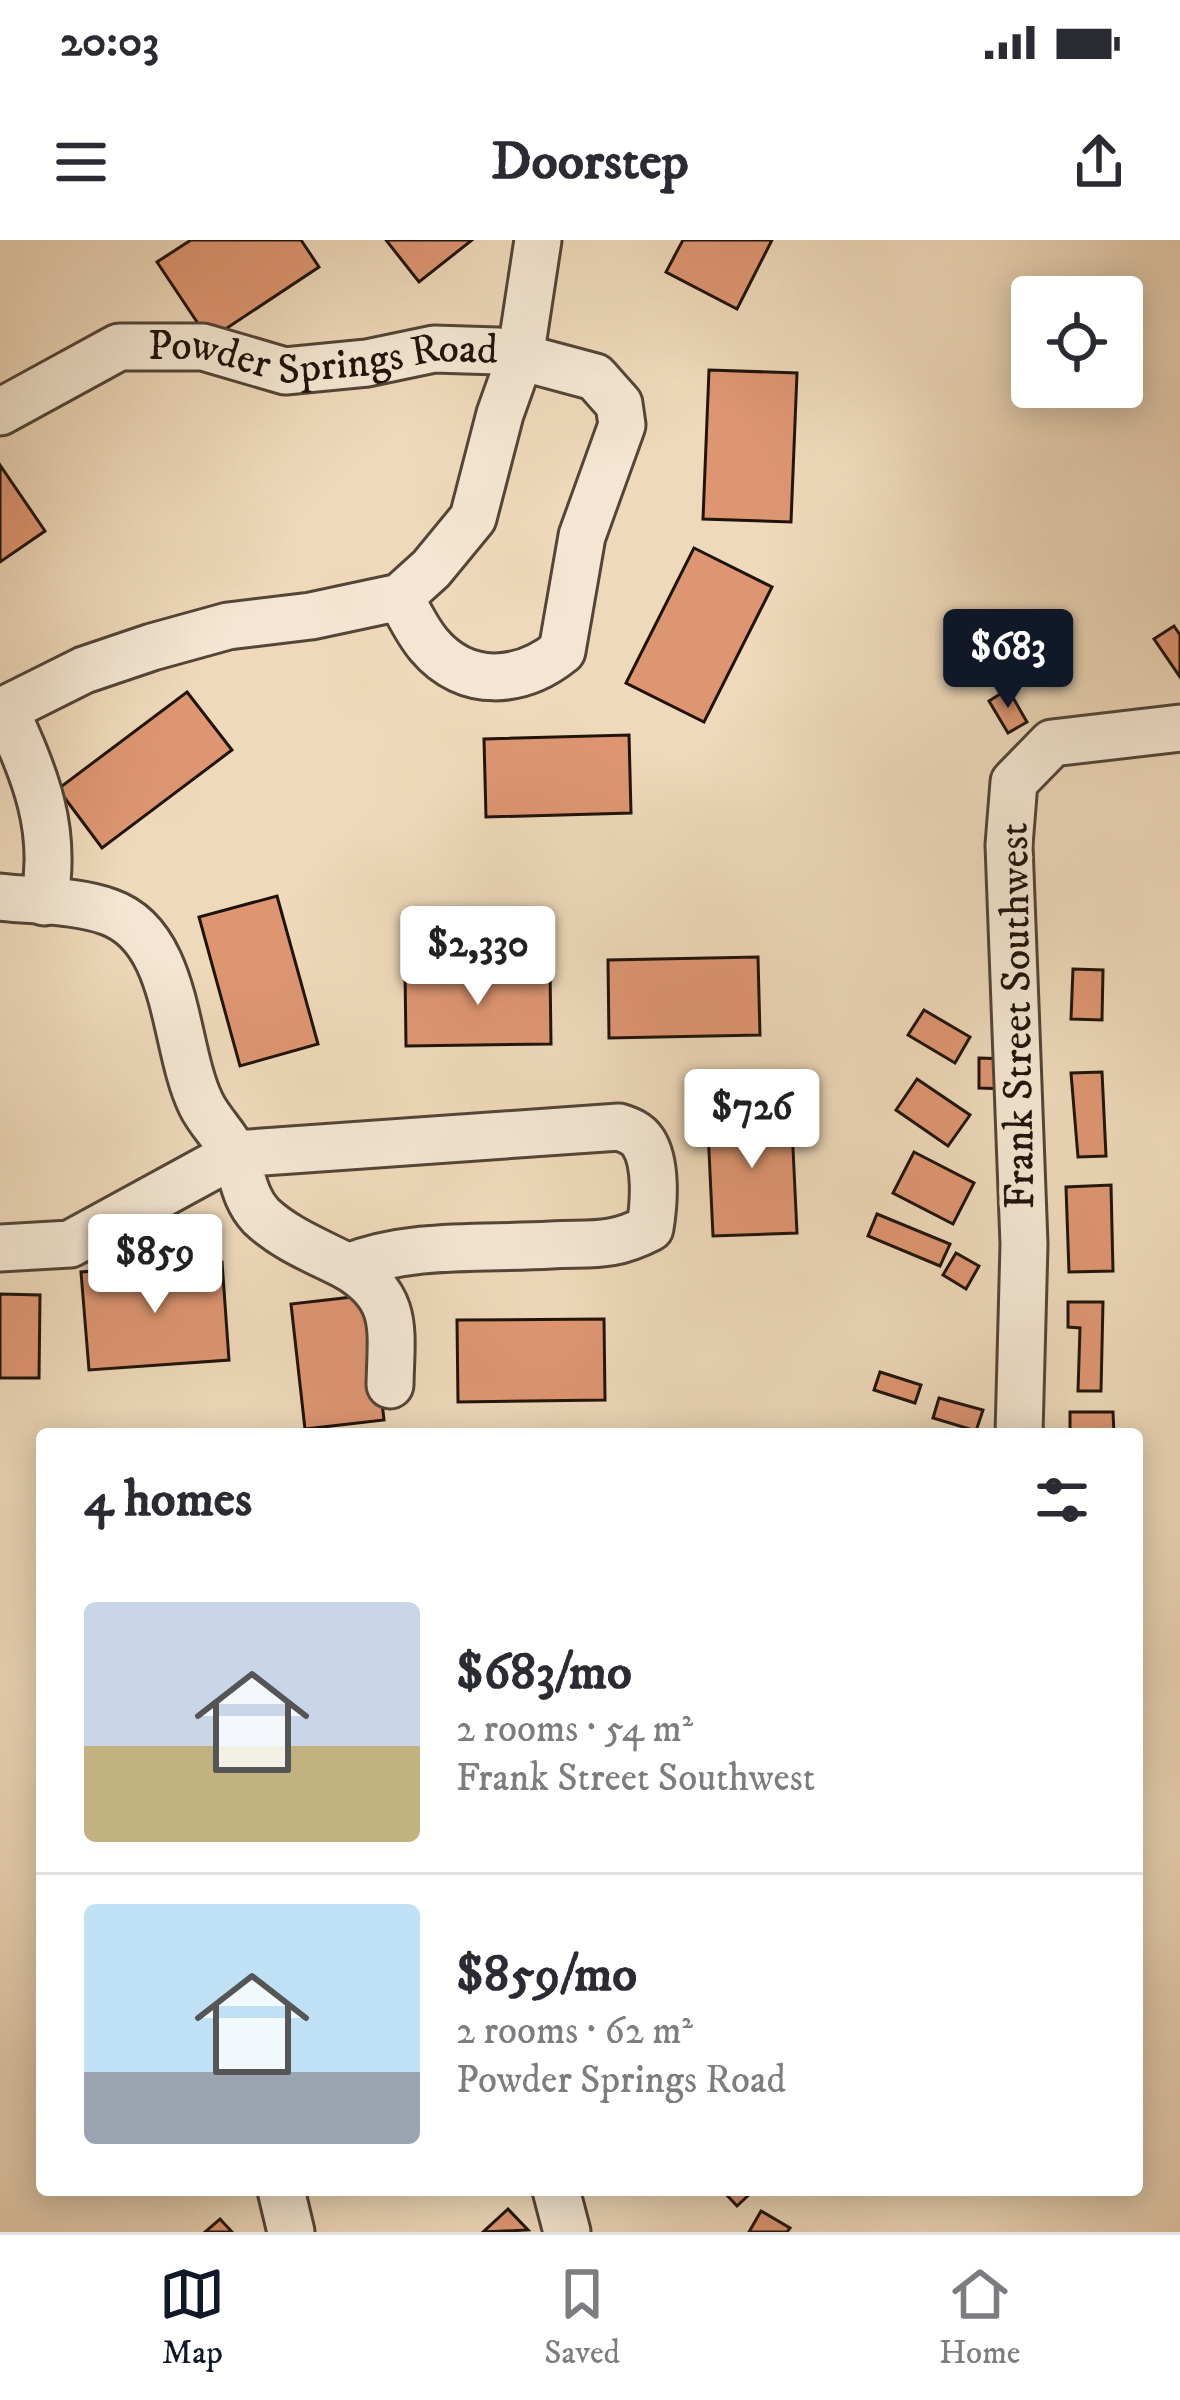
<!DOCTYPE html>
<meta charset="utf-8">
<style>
:root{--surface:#fff;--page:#f7f7f7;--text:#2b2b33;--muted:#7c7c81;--line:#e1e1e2;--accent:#111827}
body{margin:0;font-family:"IM FELL DW Pica",serif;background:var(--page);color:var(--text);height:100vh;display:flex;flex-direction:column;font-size:45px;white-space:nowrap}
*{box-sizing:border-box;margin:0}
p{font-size:39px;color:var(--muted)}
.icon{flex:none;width:66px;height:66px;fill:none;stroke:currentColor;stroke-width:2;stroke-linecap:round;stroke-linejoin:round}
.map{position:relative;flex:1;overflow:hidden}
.details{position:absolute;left:36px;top:1188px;width:1107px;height:768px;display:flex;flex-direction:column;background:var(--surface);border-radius:12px;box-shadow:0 6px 30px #0003}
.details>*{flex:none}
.controls{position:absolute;left:1011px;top:36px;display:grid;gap:24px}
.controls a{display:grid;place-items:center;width:132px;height:132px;border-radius:12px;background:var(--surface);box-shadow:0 6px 30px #0003;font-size:60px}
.price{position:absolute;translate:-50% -102px;padding:0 27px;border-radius:12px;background:#fff;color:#222;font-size:39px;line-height:78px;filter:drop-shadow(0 3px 6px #0008)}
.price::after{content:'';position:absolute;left:50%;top:72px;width:36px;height:27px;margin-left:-18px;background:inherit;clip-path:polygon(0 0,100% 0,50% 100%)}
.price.active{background:var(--accent);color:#fff}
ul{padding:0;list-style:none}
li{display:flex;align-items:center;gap:36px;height:300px;padding:0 48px}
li+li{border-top:3px solid var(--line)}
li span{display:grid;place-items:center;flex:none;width:336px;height:240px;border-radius:12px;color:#555}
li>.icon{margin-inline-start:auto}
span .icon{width:144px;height:144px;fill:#fffc;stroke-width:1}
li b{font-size:51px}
h2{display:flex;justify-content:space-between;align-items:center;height:144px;padding:0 48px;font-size:51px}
.status{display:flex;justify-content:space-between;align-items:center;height:84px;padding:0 60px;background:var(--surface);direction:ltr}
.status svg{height:33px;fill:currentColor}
header{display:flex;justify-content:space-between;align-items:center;height:156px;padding:0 48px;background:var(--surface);font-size:54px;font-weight:700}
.dock{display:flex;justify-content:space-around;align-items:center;height:168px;border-top:3px solid var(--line);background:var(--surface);font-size:33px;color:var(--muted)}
.dock a{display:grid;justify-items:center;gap:6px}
.dock .active{color:var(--accent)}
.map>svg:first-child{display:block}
</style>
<div class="status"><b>20:03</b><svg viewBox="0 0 49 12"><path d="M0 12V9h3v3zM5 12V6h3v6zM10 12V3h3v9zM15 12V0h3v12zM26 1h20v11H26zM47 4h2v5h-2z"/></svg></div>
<header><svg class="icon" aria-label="menu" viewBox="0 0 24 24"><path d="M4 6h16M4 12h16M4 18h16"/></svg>Doorstep<svg class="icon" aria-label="share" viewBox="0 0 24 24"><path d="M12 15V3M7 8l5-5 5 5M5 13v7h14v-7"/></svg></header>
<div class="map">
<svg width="1180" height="1992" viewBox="0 0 1180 1992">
<rect width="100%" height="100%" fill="#eed9ba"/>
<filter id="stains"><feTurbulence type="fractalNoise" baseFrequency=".00167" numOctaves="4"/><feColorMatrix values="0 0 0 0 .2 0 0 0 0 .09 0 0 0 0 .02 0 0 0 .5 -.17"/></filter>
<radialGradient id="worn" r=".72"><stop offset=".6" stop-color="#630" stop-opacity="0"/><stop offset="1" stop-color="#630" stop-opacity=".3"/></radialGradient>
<!-- building -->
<g fill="#de9672" stroke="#1f140b" stroke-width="3">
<path d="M191 0H301L319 27 209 100 157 22Z"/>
<path d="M386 0H472L419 42Z"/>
<path d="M683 0H772L737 69 666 32Z"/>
<path d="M709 130 797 133 791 282 703 279Z"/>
<path d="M0 225 45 291 0 322Z"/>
<path d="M694 308 772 347 704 482 626 443Z"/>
<path d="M1174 386 1180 395V437L1154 399Z"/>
<path d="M1008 449 1027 482 1008 493 989 461Z"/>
<path d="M187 452 232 510 102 608 58 549Z"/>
<path d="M629 495 631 573 486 577 484 499Z"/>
<path d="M277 656 318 804 240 826 199 677Z"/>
<path d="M758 717 760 795 609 798 608 720Z"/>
<path d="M550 729 551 804 406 806 405 731Z"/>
<path d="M1073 729 1103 730 1102 780 1071 779Z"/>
<path d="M924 770 970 797 955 823 908 795Z"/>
<path d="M979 818 1007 819 1006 849 979 848Z"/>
<path d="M1102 832 1106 916 1078 917 1071 833Z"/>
<path d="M917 839 970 875 948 906 896 870Z"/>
<path d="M791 866 797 993 713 996 707 869Z"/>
<path d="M914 912 974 943 953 984 893 953Z"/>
<path d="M1111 945 1113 1031 1069 1032 1066 947Z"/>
<path d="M877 974 950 1004 940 1026 868 996Z"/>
<path d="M956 1013 979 1026 966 1049 943 1035Z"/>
<path d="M222 1022 229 1120 89 1130 81 1032Z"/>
<path d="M0 1054 40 1055 39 1138H0Z"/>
<path d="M370 1055 384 1180 305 1189 291 1064Z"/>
<path d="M1068 1062H1103L1101 1151H1078L1080 1088 1068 1087Z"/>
<path d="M604 1079 605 1160 458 1162 457 1080Z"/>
<path d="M880 1132 921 1145 915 1163 874 1150Z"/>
<path d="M939 1158 983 1170 976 1191 933 1178Z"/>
<path d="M1070 1172H1113L1114 1194H1070Z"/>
<path d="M722 1950H754L737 1966Z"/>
<path d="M508 1969 528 1990 483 1992Z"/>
<path d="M761 1971 790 1988 787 1992H749Z"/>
<path d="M220 1979 232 1992H205Z"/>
</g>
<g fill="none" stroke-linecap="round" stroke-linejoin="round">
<defs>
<g id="minor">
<path id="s1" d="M0 172 119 107H203L285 131 367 123 434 109 498 111 595 137 619 164 622 185 582 296 562 411C521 444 466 449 429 405 417 391 409 373 400 357"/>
<path d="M5 469C35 536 58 588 44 662"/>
<path d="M0 472 84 430 152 407 228 386 311 376 400 357 431 329 473 278 500 174 520 118 538 0"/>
<path d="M0 657C34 661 77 660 109 672 180 697 173 807 201 864 210 883 228 898 236 918 243 938 245 959 261 976 285 999 319 1012 348 1027 411 1002 483 1009 551 1005 593 1003 611 1008 650 988 654 964 657 923 643 902 637 893 628 890 619 887L235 914 70 1004 0 1008"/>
<path d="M348 1027C400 1058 391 1091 390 1145"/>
<path d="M1019 1194 1024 1004 1009 605 1014 542 1052 503 1180 488"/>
<path d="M281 1950 291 1992"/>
<path d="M556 1950 567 1992"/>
</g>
</defs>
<!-- minor casing -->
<use href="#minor" stroke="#534537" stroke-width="51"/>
<!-- minor -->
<use href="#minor" stroke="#f4e6d2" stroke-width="45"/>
</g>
<g text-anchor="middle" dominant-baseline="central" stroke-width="9" stroke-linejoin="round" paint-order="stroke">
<!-- street labels -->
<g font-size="42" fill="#1f140b" stroke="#f4e6d2">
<text stroke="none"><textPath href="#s1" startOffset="342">Powder Springs Road</textPath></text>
<text transform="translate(1018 776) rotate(-91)">Frank Street Southwest</text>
</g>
</g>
<rect width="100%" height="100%" filter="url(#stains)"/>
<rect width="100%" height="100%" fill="url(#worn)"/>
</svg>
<div class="controls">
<a><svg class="icon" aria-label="locate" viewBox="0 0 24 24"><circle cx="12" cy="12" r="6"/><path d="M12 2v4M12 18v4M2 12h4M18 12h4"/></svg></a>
</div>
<b class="price active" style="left:1008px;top:471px">$683</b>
<b class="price" style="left:478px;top:768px">$2,330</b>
<b class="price" style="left:752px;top:931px">$726</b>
<b class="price" style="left:155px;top:1076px">$859</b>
<section class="details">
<h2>4 homes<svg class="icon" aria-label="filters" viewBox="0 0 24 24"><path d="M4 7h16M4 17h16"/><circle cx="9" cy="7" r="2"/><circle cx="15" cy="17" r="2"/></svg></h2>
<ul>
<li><span style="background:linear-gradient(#c9d6e8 60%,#c2b280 0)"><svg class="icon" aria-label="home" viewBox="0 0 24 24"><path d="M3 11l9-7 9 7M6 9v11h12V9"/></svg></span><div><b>$683/mo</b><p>2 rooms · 54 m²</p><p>Frank Street Southwest</p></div></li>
<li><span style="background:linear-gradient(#bfe0f5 70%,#9aa5b1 0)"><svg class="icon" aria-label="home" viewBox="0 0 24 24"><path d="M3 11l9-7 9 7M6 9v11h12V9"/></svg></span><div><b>$859/mo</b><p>2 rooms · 62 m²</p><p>Powder Springs Road</p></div></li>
</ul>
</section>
</div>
<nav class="dock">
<a class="active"><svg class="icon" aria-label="map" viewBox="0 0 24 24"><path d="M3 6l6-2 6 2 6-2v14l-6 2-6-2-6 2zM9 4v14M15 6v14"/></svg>Map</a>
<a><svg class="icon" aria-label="saved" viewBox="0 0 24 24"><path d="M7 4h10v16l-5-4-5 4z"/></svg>Saved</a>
<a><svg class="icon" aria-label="home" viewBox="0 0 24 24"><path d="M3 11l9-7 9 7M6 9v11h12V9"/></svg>Home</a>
</nav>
